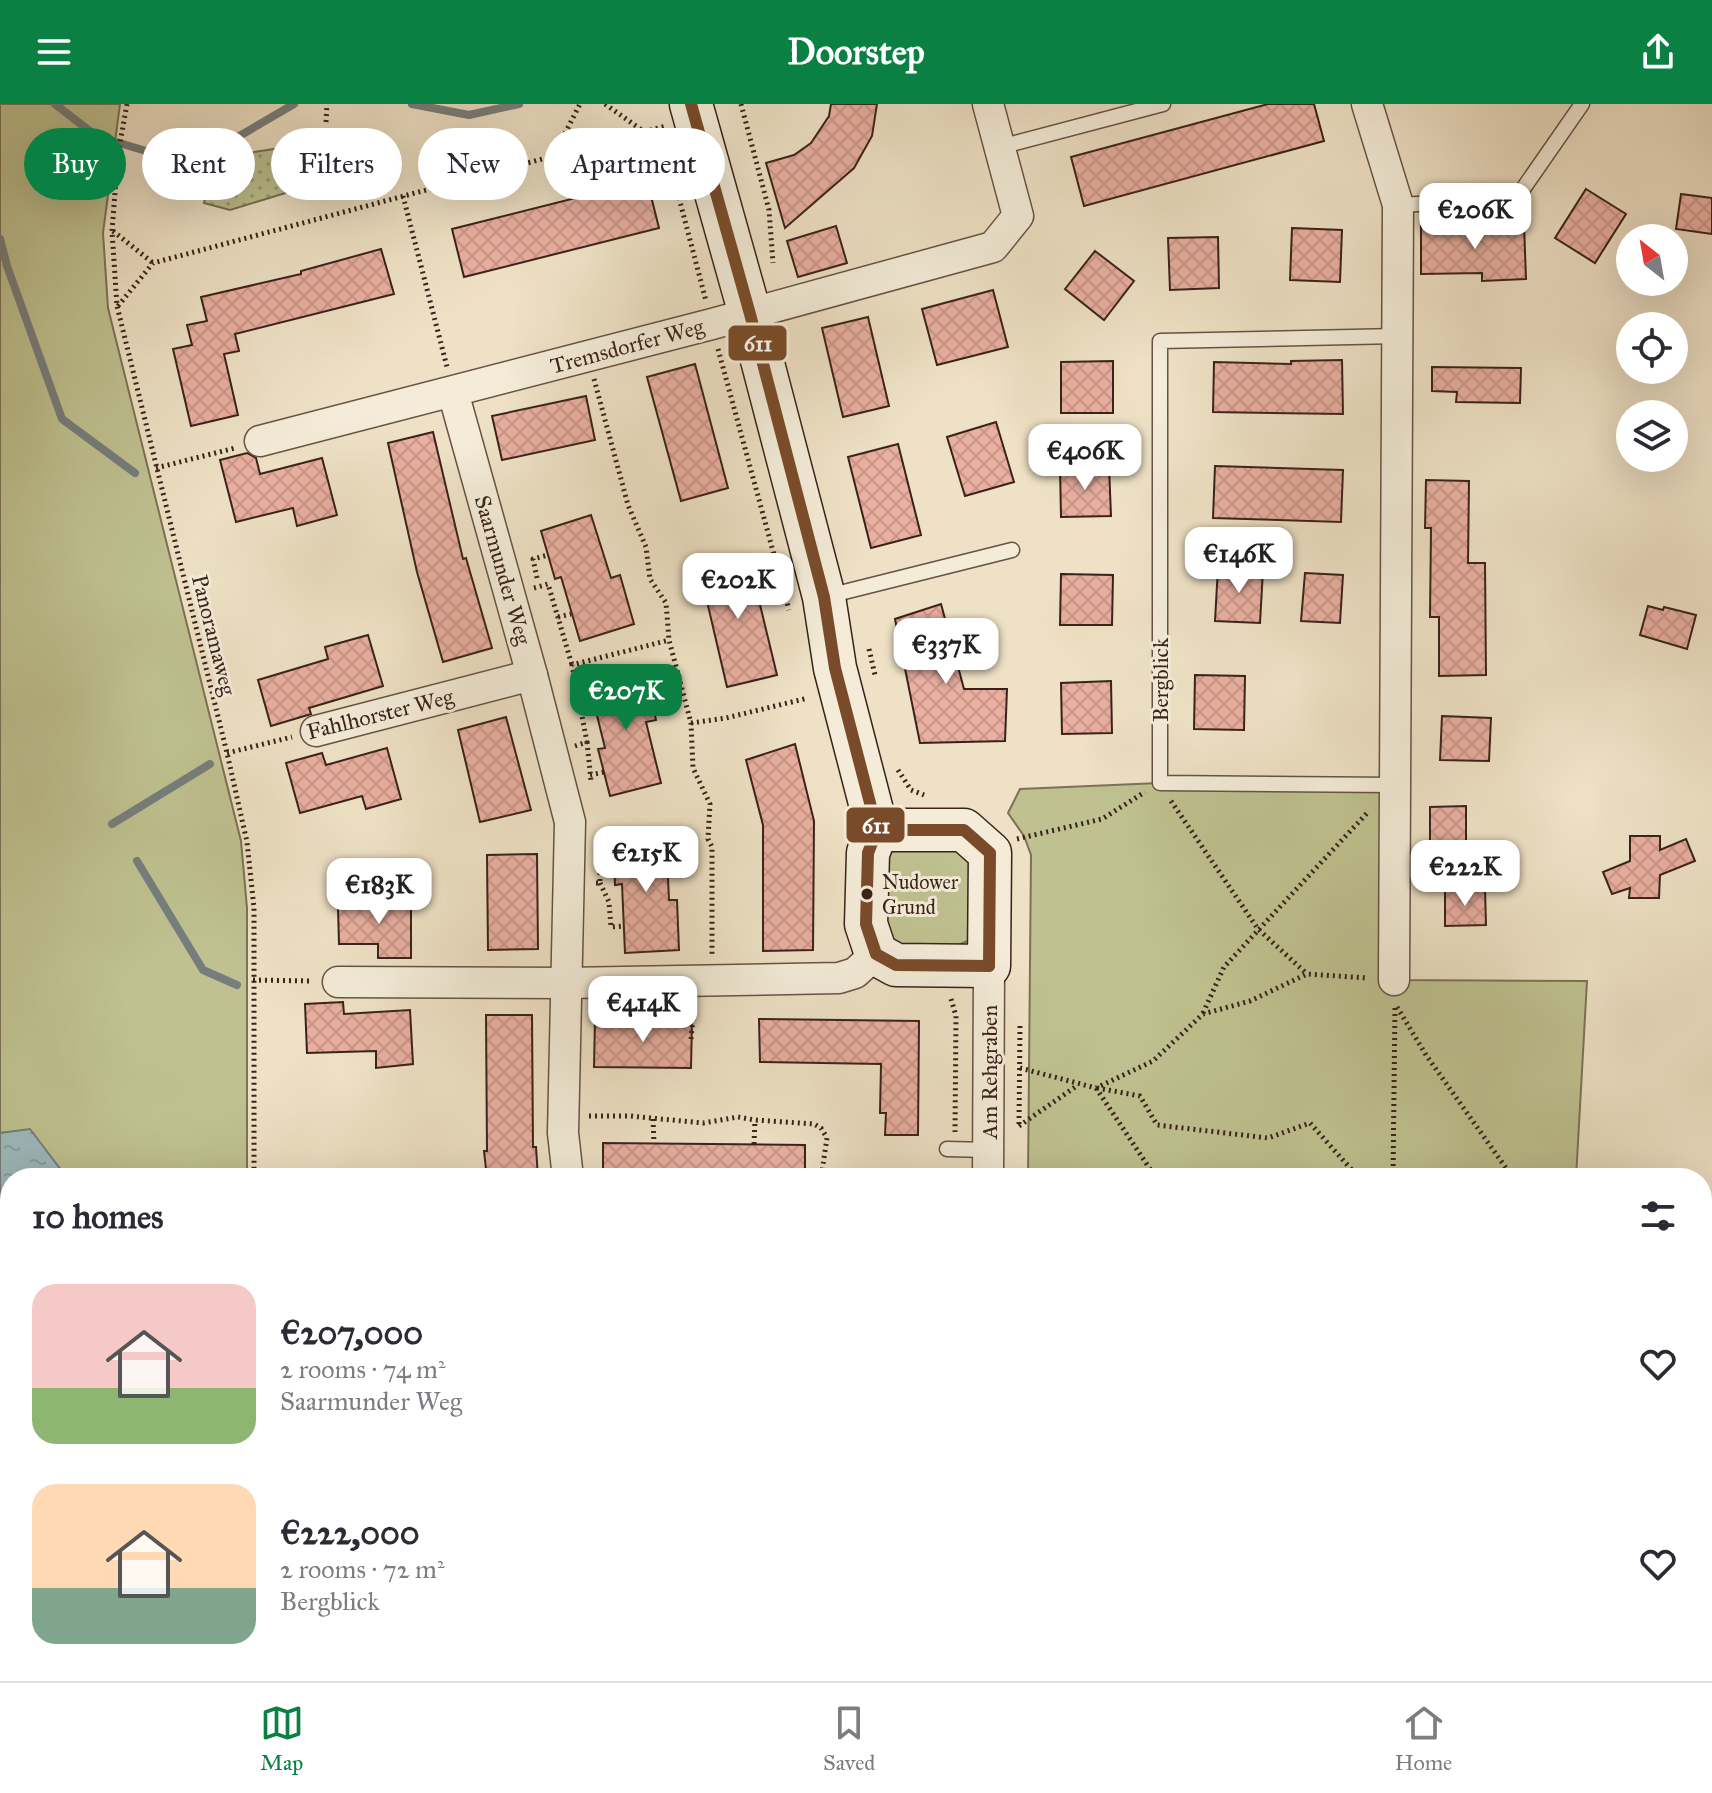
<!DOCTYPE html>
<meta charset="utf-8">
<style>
:root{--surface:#fff;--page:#f2f2f3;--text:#2b2b33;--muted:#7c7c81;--line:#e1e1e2;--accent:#0b8043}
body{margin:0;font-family:"IM FELL Great Primer",serif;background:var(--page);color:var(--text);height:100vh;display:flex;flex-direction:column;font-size:30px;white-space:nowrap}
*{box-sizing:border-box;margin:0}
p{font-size:26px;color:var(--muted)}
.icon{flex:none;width:44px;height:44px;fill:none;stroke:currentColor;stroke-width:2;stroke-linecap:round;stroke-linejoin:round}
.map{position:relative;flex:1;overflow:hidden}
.drawer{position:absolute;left:0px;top:1064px;width:1712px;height:514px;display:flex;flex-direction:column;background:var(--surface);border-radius:32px 32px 0 0;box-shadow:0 8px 32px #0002}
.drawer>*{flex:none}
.hud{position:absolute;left:24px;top:24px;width:800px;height:72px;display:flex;gap:16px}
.needle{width:52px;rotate:329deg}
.buttons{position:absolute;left:1616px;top:120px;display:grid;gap:16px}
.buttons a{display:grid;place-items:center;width:72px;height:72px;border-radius:50%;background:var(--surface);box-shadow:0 8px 32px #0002;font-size:40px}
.price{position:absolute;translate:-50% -68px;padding:0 18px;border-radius:16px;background:#fff;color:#222;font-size:26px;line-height:52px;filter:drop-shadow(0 2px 4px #0008)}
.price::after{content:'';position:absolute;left:50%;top:48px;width:24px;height:18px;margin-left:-12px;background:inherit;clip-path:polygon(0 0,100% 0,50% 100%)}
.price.current{background:var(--accent);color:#fff}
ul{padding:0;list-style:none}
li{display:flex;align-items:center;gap:24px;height:200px;padding:0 32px}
li span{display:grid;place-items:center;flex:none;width:224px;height:160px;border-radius:24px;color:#555}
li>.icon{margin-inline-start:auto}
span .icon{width:96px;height:96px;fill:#fffc;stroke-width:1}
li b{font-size:34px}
h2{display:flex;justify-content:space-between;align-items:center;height:96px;padding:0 32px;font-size:34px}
.pill{padding:0 28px;border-radius:36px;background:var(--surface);box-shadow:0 8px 32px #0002;font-size:28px;line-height:72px}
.pill.current{background:var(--accent);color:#fff}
header{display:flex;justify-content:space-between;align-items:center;height:104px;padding:0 32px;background:var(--accent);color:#fff;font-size:36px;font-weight:700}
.tabs{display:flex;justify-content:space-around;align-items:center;height:112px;border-top:2px solid var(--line);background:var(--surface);font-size:22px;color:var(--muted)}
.tabs a{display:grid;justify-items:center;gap:4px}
.tabs .current{color:var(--accent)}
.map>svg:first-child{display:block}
</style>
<header><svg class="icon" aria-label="menu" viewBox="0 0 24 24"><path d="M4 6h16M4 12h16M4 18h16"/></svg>Doorstep<svg class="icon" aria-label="share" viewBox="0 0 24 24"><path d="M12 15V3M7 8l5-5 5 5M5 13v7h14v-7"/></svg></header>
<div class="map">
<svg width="1712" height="1577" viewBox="0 0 1712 1577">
<defs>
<pattern id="park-dots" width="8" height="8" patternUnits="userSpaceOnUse" patternTransform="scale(2)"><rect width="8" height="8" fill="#bfc190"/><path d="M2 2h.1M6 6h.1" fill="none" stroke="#9c9c75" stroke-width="1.8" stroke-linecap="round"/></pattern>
<pattern id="water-ripples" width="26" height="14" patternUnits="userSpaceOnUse" patternTransform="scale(2)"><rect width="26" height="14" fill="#9ebbbf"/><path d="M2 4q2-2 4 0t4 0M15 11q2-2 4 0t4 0" fill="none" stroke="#89a0a4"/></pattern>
<pattern id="building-cross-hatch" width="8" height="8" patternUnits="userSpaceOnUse" patternTransform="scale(2)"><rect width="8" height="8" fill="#e9afa0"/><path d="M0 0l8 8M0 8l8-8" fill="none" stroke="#c99689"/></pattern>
</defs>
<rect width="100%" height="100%" fill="#eee1c5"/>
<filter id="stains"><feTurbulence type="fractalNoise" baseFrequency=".0025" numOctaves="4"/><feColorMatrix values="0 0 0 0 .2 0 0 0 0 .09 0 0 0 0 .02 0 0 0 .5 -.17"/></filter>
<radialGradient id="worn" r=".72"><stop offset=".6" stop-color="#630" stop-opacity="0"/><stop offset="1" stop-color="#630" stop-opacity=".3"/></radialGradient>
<!-- green -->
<g fill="#bfc190" stroke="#7c7255" stroke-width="2">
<path d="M0 0H120L103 129 108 204 241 737 247 804V1074H67L30 1026 0 1029Z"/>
<path d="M1160 679 1394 681V876L1587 877 1576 1074H1028L1031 751 1024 732 1008 709 1020 685Z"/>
<path d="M898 739 972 749 970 836 953 843 896 840 883 818 885 752Z"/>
<path d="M0 1173 10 1188V1568H242L239 1577H0Z"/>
</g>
<!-- park -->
<path fill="url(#park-dots)" stroke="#7c7255" stroke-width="2" d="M360 32 364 65 230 106 204 99 209 76 248 49Z"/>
<!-- water -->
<path fill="url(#water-ripples)" stroke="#767e7d" stroke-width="2" d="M30 1025 67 1074H10V1188L0 1173V1029Z"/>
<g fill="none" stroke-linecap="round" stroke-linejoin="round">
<!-- stream -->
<g stroke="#767e7d" stroke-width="8">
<path d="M55 0 96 32 146 47 236 34 294 0"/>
<path d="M412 0 469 11 519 0"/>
<path d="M0 135 7 162 62 315 135 369"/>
<path d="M112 720 210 660"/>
<path d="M137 757 203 866 237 881"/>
</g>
</g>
<!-- building -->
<g fill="url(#building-cross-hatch)" stroke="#3a221a" stroke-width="2">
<path d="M831 0H877L872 32 854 64 785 124 766 59 794 51 811 39 829 12Z"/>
<path d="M1268 0H1314L1324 37 1084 102 1071 53Z"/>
<path d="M647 76 659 124 464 173 452 125Z"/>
<path d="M1586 85 1626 110 1595 159 1555 134Z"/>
<path d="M1681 90 1712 94V130L1676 125Z"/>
<path d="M1524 120 1526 175 1482 177V169L1421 170V122Z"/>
<path d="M836 122 847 159 798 173 787 137Z"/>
<path d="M1292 124 1342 126 1340 178 1290 176Z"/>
<path d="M1218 133 1219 184 1170 186 1168 134Z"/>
<path d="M381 145 394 190 235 230 239 247 224 250 238 311 191 322 173 245 192 241 187 221 207 217 201 193 301 170V167Z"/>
<path d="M1095 147 1134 177 1104 216 1065 185Z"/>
<path d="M993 186 1008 243 937 261 922 205Z"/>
<path d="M868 213 889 302 843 313 822 224Z"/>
<path d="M1342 256 1343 310 1213 308 1214 258 1291 260V257Z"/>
<path d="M1113 257V309H1061V258Z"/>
<path d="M695 260 728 384 681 397 647 273Z"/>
<path d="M1432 263 1521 264 1520 299 1456 298 1457 288 1432 287Z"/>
<path d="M586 292 595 336 502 356 492 312Z"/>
<path d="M996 318 1014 378 965 392 947 333Z"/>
<path d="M433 328 463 455 466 454 492 544 443 558 417 468 388 339Z"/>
<path d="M898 340 921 431 871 444 848 353Z"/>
<path d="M247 349 256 354 260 370 322 354 337 411 297 422 293 404 236 418 220 356Z"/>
<path d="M1109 362 1111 412 1061 413 1060 363Z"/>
<path d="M1215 362 1343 366 1341 418 1213 414Z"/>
<path d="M1426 376 1469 377 1468 459H1485L1486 571 1439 572V513H1430L1431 424H1425Z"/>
<path d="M591 411 611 474 620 471 634 520 580 537 561 473 555 475 541 427Z"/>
<path d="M748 451 777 571 727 583 699 463Z"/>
<path d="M1218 463 1263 466 1260 519 1215 517Z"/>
<path d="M1305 469 1343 471 1340 519 1301 517Z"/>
<path d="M1061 470 1113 471 1112 521H1060Z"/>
<path d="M941 500 964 585H1007L1005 637 920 639 895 515Z"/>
<path d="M1648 502 1663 506 1664 503 1696 511 1687 545 1640 531Z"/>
<path d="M368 531 383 582 309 604 311 610 271 622 258 576 328 555 325 543Z"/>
<path d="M644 565 656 616 646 618 661 679 610 692 598 645 605 644 589 579Z"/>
<path d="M1195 571 1245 572 1244 626 1194 625Z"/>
<path d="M1111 577 1112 629 1062 630 1061 579Z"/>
<path d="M1442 612 1491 614 1489 657 1440 656Z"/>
<path d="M506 613 531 706 480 718 458 626Z"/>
<path d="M795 640 814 717 813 846 763 847V721L746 656Z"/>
<path d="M387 644 401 695 366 705 362 692 300 709 286 659 322 649 326 661Z"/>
<path d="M1466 702V745L1430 746V703Z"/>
<path d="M666 730 669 796H677L679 846 625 849 622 780 615 781 613 733Z"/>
<path d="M1630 732H1660V746L1686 735 1695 757 1660 771 1659 794H1629L1630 784 1612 790 1603 768 1630 757Z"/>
<path d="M537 750 538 845 488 846 487 751Z"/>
<path d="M1485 785 1486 821 1445 822V786Z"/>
<path d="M411 793V854H378V840H339L338 803H373V794Z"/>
<path d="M343 898 344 910 410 906 413 960 376 964V947L307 949 305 900Z"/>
<path d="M486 911H532L533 1043H536L538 1074H487L484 1047H487Z"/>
<path d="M759 915 919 917 918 1031H885L886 1009H880L881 960 760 958Z"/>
<path d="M595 916 692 917 691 964 594 963Z"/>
<path d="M603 1039 805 1041V1074H603Z"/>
</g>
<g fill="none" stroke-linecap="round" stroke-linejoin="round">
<defs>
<g id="lane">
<path d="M1000 43 1163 0"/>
<path d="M1398 101 1516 95 1582 0"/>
<path d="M828 492 1012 446"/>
<path d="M1394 681 1160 679V237L1398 232"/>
<path d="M947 1045 988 1046"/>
<path d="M381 1577 383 1568"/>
<path d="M539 1577 540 1568"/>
</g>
<g id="street">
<path d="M1367 0 1398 101 1394 876"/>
<path d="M453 288 532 571 570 718 563 1029 568 1074"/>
<path d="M260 337 712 220 993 143 1018 112 988 0"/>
<path d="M316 627 532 571"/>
<path d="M338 878 567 879 839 874 855 869 876 850"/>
<path d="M988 1074 989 862"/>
<path d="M1702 1566 1712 1565"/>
<path d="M988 1577V1568"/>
<path d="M1377 1577V1568"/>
</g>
<path id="secondary" d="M691 0 750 210 824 493 835 564 877 726 868 749 866 820 876 850 896 861 989 862 990 749 964 726H877"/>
</defs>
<!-- lane casing -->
<use href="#lane" stroke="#675245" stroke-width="17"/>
<!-- street casing -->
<use href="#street" stroke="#675245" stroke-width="33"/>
<!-- secondary casing -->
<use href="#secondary" stroke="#3a221a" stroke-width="45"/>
<!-- path -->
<g stroke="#3a221a" stroke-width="5" stroke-dasharray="2 4" stroke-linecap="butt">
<path d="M127 0 118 50 112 127 117 202 227 649 247 738 254 804V1074"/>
<path d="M605 0 643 27"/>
<path d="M741 0 769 106 773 159"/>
<path d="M326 18 327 0"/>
<path d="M554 51 580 0"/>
<path d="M403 92 447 263"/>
<path d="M679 94 706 197"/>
<path d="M113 127 153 159"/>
<path d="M118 202 153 159 666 22"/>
<path d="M718 245 789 506"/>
<path d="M594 275 628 401 646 443 650 475 666 499 669 536 691 619 693 664 710 700 708 735 712 743V851"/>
<path d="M156 364 235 344"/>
<path d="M537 474 533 455 548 451"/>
<path d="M534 484 548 480 572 561"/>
<path d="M558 513 571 510"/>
<path d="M869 545 875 571"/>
<path d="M581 604 595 602"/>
<path d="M691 619 726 614 808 594"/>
<path d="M587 638 591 677"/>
<path d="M575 642 587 638 572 561 669 536"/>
<path d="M227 649 292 633"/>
<path d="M898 666 911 686 924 691"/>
<path d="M590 671 604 668"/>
<path d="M1171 697 1258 825 1307 870"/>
<path d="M1017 735 1102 715 1145 688"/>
<path d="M602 759 614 756"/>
<path d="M596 779H600V738"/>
<path d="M600 779 609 798 611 823 625 822"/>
<path d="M253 876 313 877"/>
<path d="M951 895 956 912 955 1028"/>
<path d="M1397 903 1426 951 1513 1074"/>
<path d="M1203 909 1224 863 1368 708"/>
<path d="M667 916V901"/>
<path d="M691 935 694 902"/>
<path d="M1020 964 1096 984 1153 957 1203 910 1250 897 1307 870 1367 874"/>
<path d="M1096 984 1150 1065 1160 1074"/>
<path d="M1097 984 1140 992 1157 1021 1268 1034 1310 1019 1359 1074"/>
<path d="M589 1012H630L703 1019 738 1013 755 1016 814 1020 821 1024 827 1034 821 1074"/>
<path d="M653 1015 654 1040"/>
<path d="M1019 1020 1020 922"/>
<path d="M1019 1022 1078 981"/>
<path d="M754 1040 755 1016"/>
<path d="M955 1074V1062"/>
<path d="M1393 1074 1395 901"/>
<path d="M1702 1404 1712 1405"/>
<path d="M951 1568V1577"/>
<path d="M1535 1568V1577"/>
<path d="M246 1577 249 1568"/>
</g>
<!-- lane -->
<use href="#lane" stroke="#f4ecd9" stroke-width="14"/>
<!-- street -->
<use href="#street" stroke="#f4ecd9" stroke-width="30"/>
<!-- secondary -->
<use href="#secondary" stroke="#f4ecd9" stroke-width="42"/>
<defs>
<g id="bus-1">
<path d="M691 0 750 210 824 493 835 564 877 726 868 749 866 820 876 850 896 861 989 862"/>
<path d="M877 726H964L990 749 989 862"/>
</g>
</defs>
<!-- bus-1 casing -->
<use href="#bus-1" stroke="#f4ecd9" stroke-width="18"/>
<!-- bus-1 -->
<use href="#bus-1" stroke="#7a4b2a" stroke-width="12"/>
</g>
<!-- markers -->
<circle fill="#3a221a" stroke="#f4ecd9" stroke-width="3" cx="867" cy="790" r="7"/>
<g text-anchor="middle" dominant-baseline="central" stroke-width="6" stroke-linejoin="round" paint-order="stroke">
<!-- bus labels -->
<g font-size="20" fill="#3a221a" stroke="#f4ecd9" text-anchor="start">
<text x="882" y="778">Nudower<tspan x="882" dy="25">Grund</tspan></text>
</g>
<!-- street labels -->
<g font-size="22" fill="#3a221a" stroke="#f4ecd9">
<text transform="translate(627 242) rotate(-15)">Tremsdorfer Weg</text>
<text transform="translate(503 466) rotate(74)">Saarmunder Weg</text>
<text transform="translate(214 531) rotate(76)">Panoramaweg</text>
<text transform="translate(1160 576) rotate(-90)">Bergblick</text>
<text transform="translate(380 610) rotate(-14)">Fahlhorster Weg</text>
<text transform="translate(989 968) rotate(-90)">Am Rehgraben</text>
</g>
</g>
<g stroke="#f4ecd9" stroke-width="3">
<rect x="727" y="220" width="61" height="38" rx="8" fill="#7a4b2a"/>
<rect x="845" y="702" width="61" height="38" rx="8" fill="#7a4b2a"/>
</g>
<g font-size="22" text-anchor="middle" font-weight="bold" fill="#fff">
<text x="758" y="247">611</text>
<text x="876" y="729">611</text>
</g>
<rect width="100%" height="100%" filter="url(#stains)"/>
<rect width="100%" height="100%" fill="url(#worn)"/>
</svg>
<div class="buttons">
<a><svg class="needle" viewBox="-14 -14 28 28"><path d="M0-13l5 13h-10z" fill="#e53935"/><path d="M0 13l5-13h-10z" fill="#7c7c81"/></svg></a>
<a><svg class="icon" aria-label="locate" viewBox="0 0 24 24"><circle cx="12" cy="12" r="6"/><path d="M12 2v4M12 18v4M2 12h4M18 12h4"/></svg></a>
<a><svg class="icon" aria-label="layers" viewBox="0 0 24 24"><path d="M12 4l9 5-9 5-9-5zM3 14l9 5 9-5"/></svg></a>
</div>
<b class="price" style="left:1475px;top:147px">€206K</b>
<b class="price" style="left:1085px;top:388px">€406K</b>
<b class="price" style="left:1239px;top:491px">€146K</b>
<b class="price" style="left:738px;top:517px">€202K</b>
<b class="price" style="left:946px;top:582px">€337K</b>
<b class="price current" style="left:626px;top:628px">€207K</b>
<b class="price" style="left:646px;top:790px">€215K</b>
<b class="price" style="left:1465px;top:804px">€222K</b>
<b class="price" style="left:379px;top:822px">€183K</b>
<b class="price" style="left:643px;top:940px">€414K</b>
<div class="hud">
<a class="pill current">Buy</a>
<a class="pill">Rent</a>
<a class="pill">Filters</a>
<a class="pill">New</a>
<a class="pill">Apartment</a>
</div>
<section class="drawer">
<h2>10 homes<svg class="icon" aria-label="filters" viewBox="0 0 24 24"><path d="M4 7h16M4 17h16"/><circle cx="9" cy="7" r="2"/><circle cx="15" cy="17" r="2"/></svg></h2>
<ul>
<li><span style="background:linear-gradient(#f6c9c9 65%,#8fb573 0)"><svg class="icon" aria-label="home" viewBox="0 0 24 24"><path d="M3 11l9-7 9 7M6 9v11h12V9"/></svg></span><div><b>€207,000</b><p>2 rooms · 74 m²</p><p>Saarmunder Weg</p></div><svg class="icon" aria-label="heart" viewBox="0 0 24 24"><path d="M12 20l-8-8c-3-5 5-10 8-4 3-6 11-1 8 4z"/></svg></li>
<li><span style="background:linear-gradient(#ffd9b3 65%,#7fa58c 0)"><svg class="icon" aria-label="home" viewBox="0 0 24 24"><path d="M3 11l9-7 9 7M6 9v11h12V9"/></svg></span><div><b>€222,000</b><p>2 rooms · 72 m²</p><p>Bergblick</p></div><svg class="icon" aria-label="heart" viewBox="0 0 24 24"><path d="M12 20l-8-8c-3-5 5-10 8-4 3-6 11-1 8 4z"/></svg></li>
</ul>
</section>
</div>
<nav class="tabs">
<a class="current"><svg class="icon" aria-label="map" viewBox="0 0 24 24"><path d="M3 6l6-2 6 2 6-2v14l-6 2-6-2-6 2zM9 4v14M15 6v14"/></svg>Map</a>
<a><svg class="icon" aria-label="saved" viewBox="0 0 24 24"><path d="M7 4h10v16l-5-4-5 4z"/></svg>Saved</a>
<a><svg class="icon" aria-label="home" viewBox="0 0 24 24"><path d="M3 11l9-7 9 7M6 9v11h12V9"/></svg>Home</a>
</nav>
